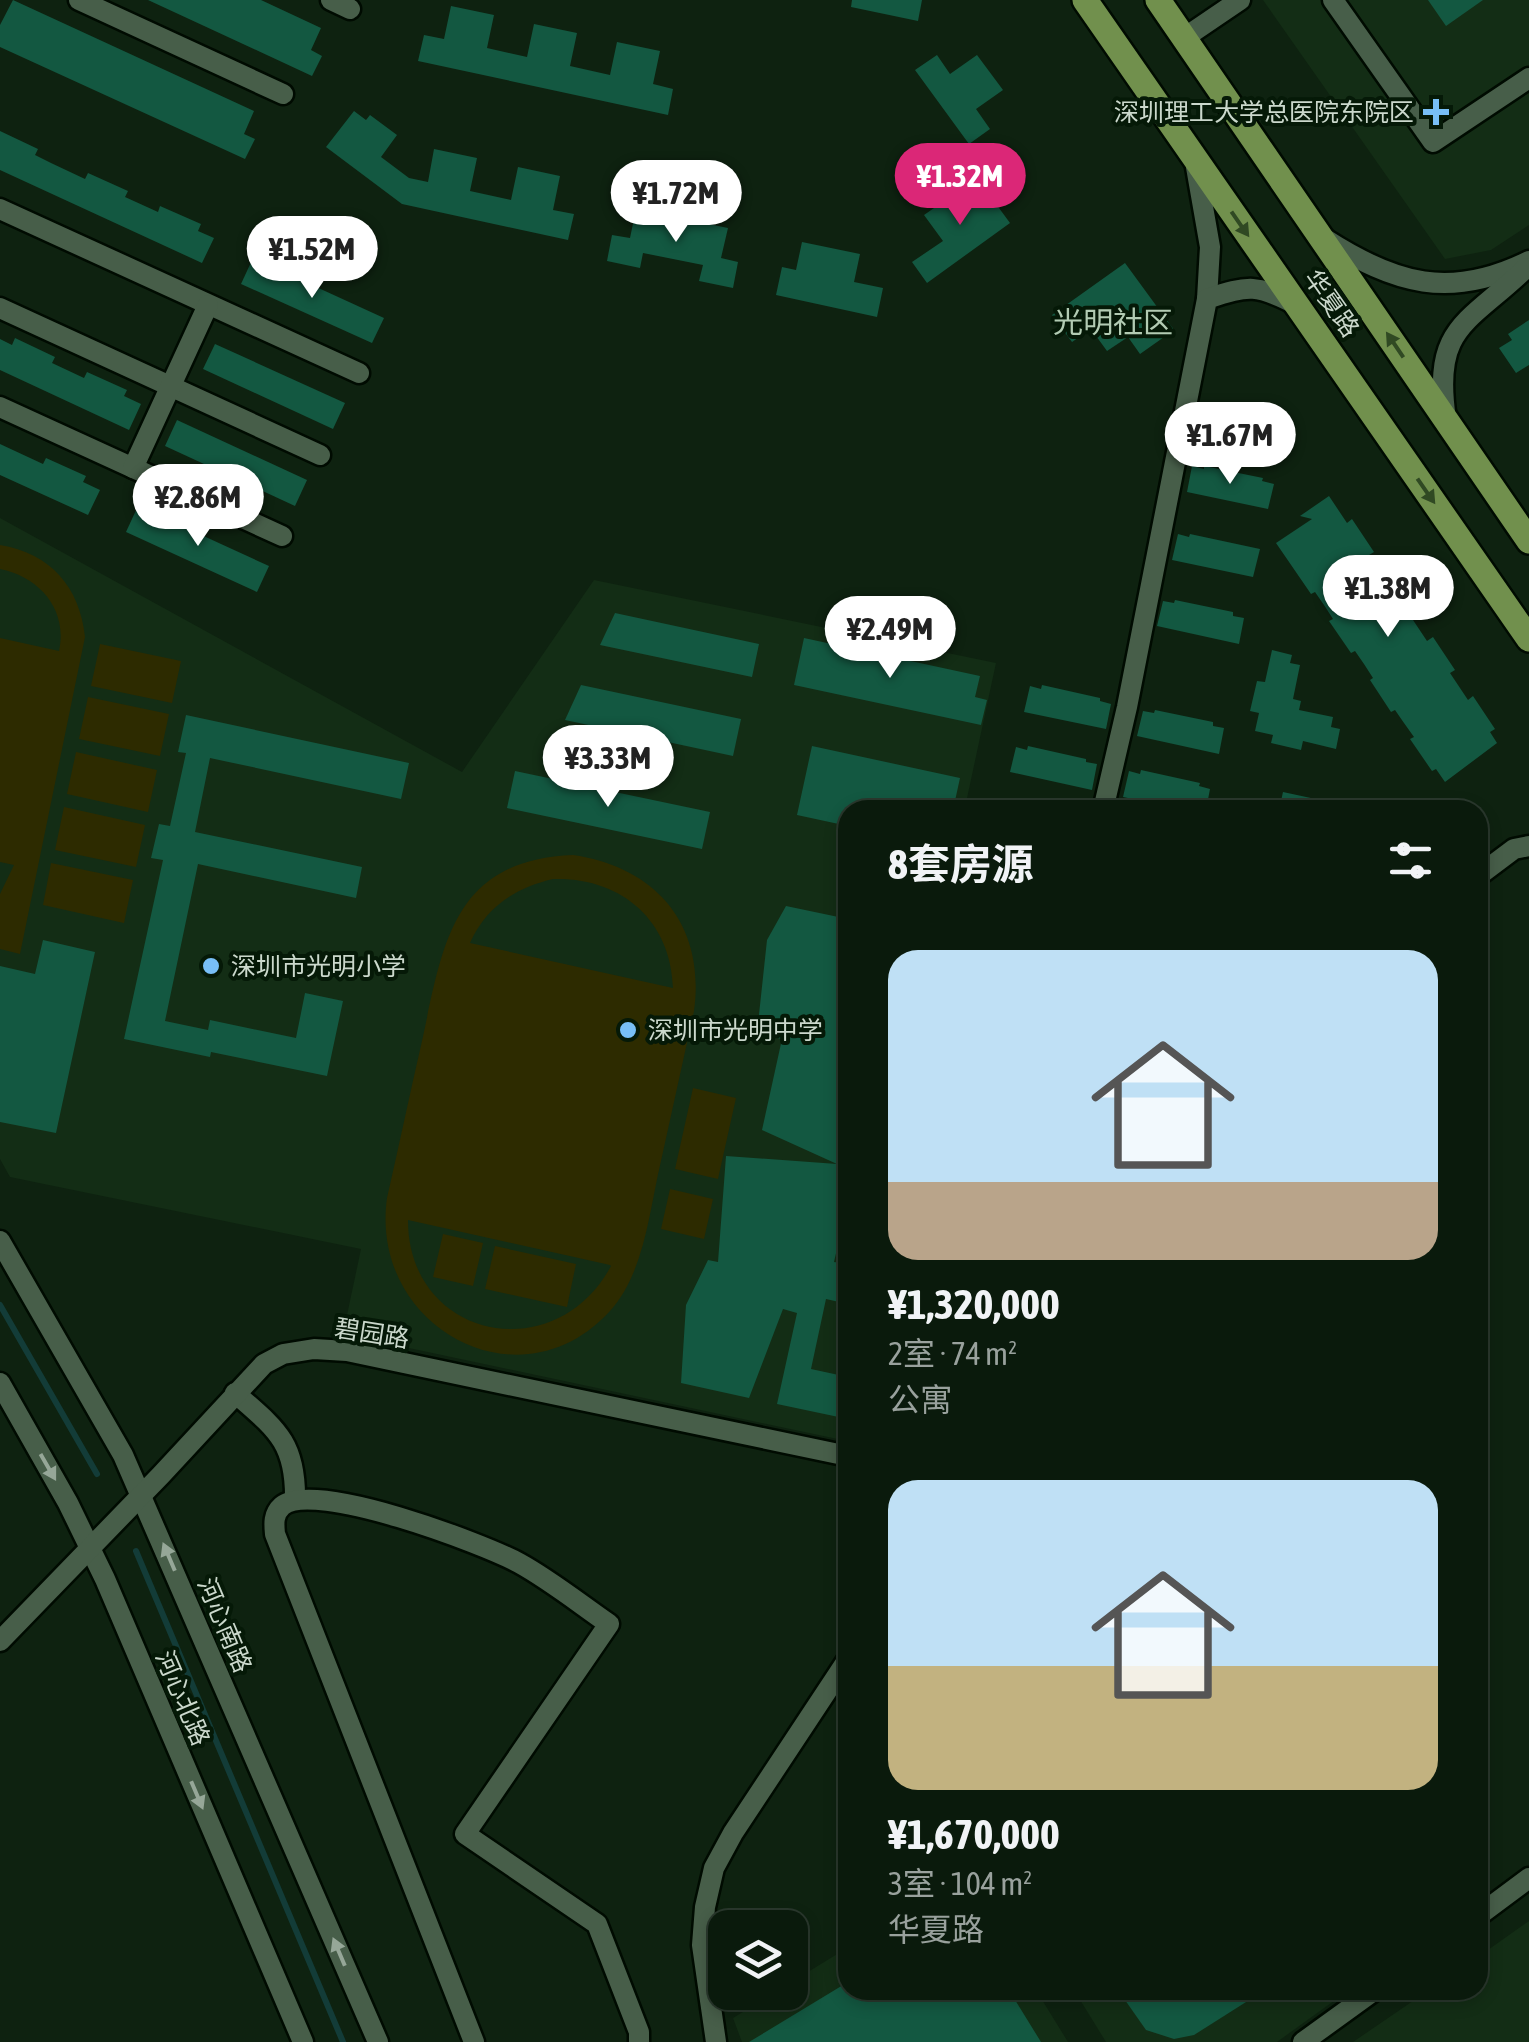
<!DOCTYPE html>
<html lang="zh">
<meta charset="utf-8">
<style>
:root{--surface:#0a1a0c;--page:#132315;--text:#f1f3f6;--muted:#99a19d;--line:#2a382d;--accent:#db2777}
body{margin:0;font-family:"Asap Condensed","Noto Sans SC",sans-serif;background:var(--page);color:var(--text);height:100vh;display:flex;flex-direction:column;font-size:38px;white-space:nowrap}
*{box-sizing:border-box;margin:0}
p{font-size:32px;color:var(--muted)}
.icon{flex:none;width:55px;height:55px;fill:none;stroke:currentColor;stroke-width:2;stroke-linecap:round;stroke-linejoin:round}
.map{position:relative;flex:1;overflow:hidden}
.drawer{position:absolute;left:838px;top:800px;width:650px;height:1200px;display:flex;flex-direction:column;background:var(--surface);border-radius:30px;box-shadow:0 5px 15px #0003,0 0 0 2px var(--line)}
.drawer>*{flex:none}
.controls{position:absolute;left:708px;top:1910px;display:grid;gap:20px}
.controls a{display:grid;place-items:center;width:100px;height:100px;border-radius:20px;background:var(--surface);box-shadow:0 5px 15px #0003,0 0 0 2px var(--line);font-size:50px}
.price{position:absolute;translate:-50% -85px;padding:0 22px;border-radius:35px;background:#fff;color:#222;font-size:32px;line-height:65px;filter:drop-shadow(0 2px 5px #0008)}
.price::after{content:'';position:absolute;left:50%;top:60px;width:30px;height:22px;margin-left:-15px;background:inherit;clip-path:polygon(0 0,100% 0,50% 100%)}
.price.active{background:var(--accent);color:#fff}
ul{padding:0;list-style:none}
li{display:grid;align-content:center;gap:20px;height:530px;padding:0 50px}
li span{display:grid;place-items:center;height:310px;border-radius:30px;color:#555}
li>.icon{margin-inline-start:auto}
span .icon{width:180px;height:180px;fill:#fffc;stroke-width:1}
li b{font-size:42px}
h2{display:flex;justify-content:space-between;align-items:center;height:120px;padding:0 50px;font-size:42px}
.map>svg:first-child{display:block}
</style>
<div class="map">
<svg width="1529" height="2042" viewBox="0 0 1529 2042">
<rect width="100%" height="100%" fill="#0e2210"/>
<!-- built -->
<g fill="#132d15">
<path d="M1263 0H1529V225L1491 250 1445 259Z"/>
<path d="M0 518 462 772 594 580 996 663 966 803 996 810H848L847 1441 343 1334 361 1249 10 1177 0 1159Z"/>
<path d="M1529 1921V2042H1353L1429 1990H1478V1957Z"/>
<path d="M847 1948 848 1990H1036L1068 2042H742L733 2018 774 1993 790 1992V1983Z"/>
<path d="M1074 1990H1349L1277 2042H1106Z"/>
</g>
<!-- green -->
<g fill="#2d2b00" fill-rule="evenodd">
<path d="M0 545C50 553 80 587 85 637L20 954 0 949V894L14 865 0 862V638L59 651C68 610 40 577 0 569Z"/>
<path d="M100 644 181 661 172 703 91 686Z"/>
<path d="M88 697 169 714 160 756 79 739Z"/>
<path d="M76 752 157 770 148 812 67 794Z"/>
<path d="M64 807 145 825 136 867 55 850Z"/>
<path d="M573 855C656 867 706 925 694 1011 683 1061 672 1111 661 1161 649 1211 645 1272 610 1311 520 1410 369 1327 387 1198 399 1145 410 1093 422 1041 443 945 452 860 573 855ZM553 879C621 877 671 920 673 988L470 943C486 907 515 888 553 879ZM408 1220 610 1265 611 1266C555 1370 408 1339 408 1220Z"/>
<path d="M51 863 133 880 124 923 43 905Z"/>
<path d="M693 1088 736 1098 718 1179 675 1169Z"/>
<path d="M670 1189 713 1199 704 1239 661 1229Z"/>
<path d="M443 1234 483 1243 473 1286 433 1277Z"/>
<path d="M495 1246 576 1264 567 1307 485 1289Z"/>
</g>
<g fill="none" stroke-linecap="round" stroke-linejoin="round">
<!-- stream -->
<g stroke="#133c38" stroke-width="6">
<path d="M0 1305 97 1474"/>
<path d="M136 1551 343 2042"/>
</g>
</g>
<!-- building -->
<g fill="#135841">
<path d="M13 0 254 111 244 134 255 139 245 159 0 47V25Z"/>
<path d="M148 0H261L321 28 311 50 322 56 312 76Z"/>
<path d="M852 0H922L918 21 851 7Z"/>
<path d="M1428 0H1483L1446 26Z"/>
<path d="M451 6 494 15 487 48 527 57 534 24 577 33 570 66 610 75 617 42 660 51 653 84 673 89 668 115 418 61 424 35 444 39Z"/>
<path d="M937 55 950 74 977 55 1003 90 976 109 990 129 969 144 915 70Z"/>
<path d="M354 111 366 120 370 115 397 135 381 157 409 178 428 182 434 149 477 158 470 191 511 200 518 167 560 176 553 210 574 214 568 240 402 204 326 147Z"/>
<path d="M0 131 38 149 35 155 51 163 85 179 88 173 128 191 125 197 158 212 160 206 201 224 198 231 214 238 202 263 0 170Z"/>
<path d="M977 178 1010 223 927 283 912 262 943 241 924 215Z"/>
<path d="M636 209 728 228 721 258 738 262 733 288 699 281 703 265 643 253 640 268 607 261 612 235 630 238Z"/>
<path d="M802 242 860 254 854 282 883 288 877 317 776 295 782 267 796 270Z"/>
<path d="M253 258 384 318 372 343 241 284Z"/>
<path d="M1125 263 1174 330 1140 354 1128 337 1107 351 1091 329 1072 342 1052 315Z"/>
<path d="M1529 320V365L1516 373 1499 348 1512 340 1508 334Z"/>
<path d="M15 338 55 357 52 363 84 378 87 372 127 390 124 396 141 404 129 430 0 370V339L12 345Z"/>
<path d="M215 344 345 403 333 429 203 369Z"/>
<path d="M177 420 307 480 295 506 165 446Z"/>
<path d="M0 444 43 464 46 458 86 476 83 482 100 490 88 515 0 475Z"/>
<path d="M1192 466 1204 469V466L1263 478 1262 481 1274 484 1268 509 1187 492Z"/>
<path d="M1329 496 1347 523 1352 519 1374 552 1369 555 1387 582 1392 578 1415 611 1409 614 1427 641 1433 637 1455 670 1450 673 1468 700 1473 696 1495 729 1490 732 1497 743 1445 782 1436 769 1432 771 1410 739 1414 737 1404 723 1395 710 1391 712 1370 680 1373 678 1364 664 1355 651 1351 653 1329 621 1333 619 1324 605 1315 592 1311 594 1276 543 1312 519 1300 516Z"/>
<path d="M138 506 269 566 257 592 126 532Z"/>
<path d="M1178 534 1189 537 1190 534 1260 549 1253 577 1172 560Z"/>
<path d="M1175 600 1233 612V616L1244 618 1239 644 1157 626 1163 601 1174 603Z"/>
<path d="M615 613 759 644 752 677 600 645Z"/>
<path d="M804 638 980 676 975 697 987 700 981 725 794 685Z"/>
<path d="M1272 650 1292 655 1290 663 1300 665 1293 699 1301 701 1299 710 1333 717 1331 727 1340 729 1336 749 1303 741 1301 750 1271 743 1273 735 1255 731 1259 713 1250 711 1257 681 1265 682Z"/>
<path d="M581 685 741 719 733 756 565 720Z"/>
<path d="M1042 685 1100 698V701L1111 704 1106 729 1024 712 1030 686 1041 689Z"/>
<path d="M1155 710 1213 722V726L1224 728 1219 754 1137 736 1143 711 1154 713Z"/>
<path d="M186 715 409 763 401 799 210 758 195 832 362 867 356 898 198 864 165 1021 208 1030 210 1020 296 1038 305 993 343 1001 327 1076 211 1052 210 1057 124 1039 163 860 151 858 159 824 170 826 186 753 178 752Z"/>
<path d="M812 746 960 778 953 810H848V826L797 815Z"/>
<path d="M1028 746 1086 759V762L1097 764 1092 790 1010 772 1016 747 1027 750Z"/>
<path d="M1141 770 1200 783 1199 786 1210 789 1206 810H1186L1123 797 1129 771 1140 774Z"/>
<path d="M515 771 710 812 702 849 507 808Z"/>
<path d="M1283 792 1334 803 1333 810H1279Z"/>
<path d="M786 906 848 919V1201L834 1262 848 1264V1304L826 1299 811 1369 848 1377V1419L777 1404 797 1313 783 1309 749 1398 681 1383 686 1305 708 1260 718 1262 726 1156 837 1164 762 1130 782 1039 757 1033 767 940Z"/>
<path d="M43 940 95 952 56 1133 0 1122V966L35 974Z"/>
<path d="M848 1982V1990H1009L1041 2042H749Z"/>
<path d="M1118 1990H1265L1194 2035 1174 2039 1146 2030Z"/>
</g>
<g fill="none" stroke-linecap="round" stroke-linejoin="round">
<defs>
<g id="minor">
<path d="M79 0 283 94"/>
<path d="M331 0 350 9"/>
<path d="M1333 0 1433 142 1529 78"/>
<path d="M1184 38 1240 0"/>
<path d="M1196 167 1210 247 1207 299"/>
<path d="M0 209 359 373"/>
<path d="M1325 239C1395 284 1450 300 1529 261"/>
<path d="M0 308 320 455"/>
<path d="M0 407 282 536"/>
<path d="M1446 419C1432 326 1468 324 1526 268"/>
<path d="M133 468 208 305"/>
<path d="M1103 810 1127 707 1207 299C1249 285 1257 284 1297 305"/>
<path d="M1478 876 1514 849 1529 846"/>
<path d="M0 1241 123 1455 378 2042"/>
<path d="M0 1383 68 1503 105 1579 303 2042"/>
<path d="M235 1393C276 1429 296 1442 295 1500"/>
<path d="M0 1641 161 1475 264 1364 283 1354 314 1349 347 1351 848 1456"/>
<path d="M1478 1916 1529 1878"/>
<path d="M474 2042 275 1534C274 1524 273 1514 282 1506 313 1479 484 1544 519 1563 550 1580 580 1604 609 1624L465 1834 597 1924 639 2032V2042"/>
<path d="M716 2042 702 1945 705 1907 714 1868 733 1833 848 1659"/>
<path d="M1303 2042 1375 1990"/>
</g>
<g id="major">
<path d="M1085 0 1529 639"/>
<path d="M1158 0 1529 541"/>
</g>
</defs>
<!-- minor casing -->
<use href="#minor" stroke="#000b01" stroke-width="25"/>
<!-- major casing -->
<use href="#major" stroke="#000b01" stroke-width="30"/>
<!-- minor -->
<use href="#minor" stroke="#475e49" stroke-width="20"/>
<!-- major -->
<use href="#major" stroke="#71904d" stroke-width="25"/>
</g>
<!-- one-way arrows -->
<defs><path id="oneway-solid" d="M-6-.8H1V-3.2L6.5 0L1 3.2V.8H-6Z" transform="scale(2.5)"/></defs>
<g fill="#304923">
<use href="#oneway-solid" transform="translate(1240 224) rotate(55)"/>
<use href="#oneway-solid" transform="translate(1395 345) rotate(-124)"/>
<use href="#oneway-solid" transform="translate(1426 491) rotate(55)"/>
</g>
<g fill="#96a798">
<use href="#oneway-solid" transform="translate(48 1467) rotate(60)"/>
<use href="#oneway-solid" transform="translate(169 1557) rotate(-113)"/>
<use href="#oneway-solid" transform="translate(197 1795) rotate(67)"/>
<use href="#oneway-solid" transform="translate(339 1952) rotate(-113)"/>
</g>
<!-- markers -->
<g fill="#78bff7" stroke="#051907" stroke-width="4">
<path d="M1431 97h10v10h10v10h-10v10h-10v-10h-10v-10h10z"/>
<circle cx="211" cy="966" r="10"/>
<circle cx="628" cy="1030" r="10"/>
</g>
<g text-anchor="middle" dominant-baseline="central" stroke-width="8" stroke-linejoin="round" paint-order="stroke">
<!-- poi labels -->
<g font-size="25" fill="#cbd8cc" stroke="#051907" text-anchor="start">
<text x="1414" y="112" text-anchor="end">深圳理工大学总医院东院区</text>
<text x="231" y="966">深圳市光明小学</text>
<text x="648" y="1030">深圳市光明中学</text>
</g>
<!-- street labels -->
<g font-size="25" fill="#cbd8cc" stroke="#051907">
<text transform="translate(1332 303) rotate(55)">华夏路</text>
<text transform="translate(372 1333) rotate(9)">碧园路</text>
<text transform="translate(225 1625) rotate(67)">河心南路</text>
<text transform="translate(183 1698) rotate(67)">河心北路</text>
</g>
<!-- quarter labels -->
<g font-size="30" fill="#b2cbb3" stroke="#051907">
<text x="1113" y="322">光明社区</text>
</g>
</g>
</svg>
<div class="controls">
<a><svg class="icon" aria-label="layers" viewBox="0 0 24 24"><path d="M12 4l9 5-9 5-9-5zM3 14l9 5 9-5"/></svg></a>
</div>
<b class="price active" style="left:960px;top:228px">¥1.32M</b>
<b class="price" style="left:676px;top:245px">¥1.72M</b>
<b class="price" style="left:312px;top:301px">¥1.52M</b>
<b class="price" style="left:1230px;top:487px">¥1.67M</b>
<b class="price" style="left:198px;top:549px">¥2.86M</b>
<b class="price" style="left:1388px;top:640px">¥1.38M</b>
<b class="price" style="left:890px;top:681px">¥2.49M</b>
<b class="price" style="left:608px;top:810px">¥3.33M</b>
<section class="drawer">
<h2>8套房源<svg class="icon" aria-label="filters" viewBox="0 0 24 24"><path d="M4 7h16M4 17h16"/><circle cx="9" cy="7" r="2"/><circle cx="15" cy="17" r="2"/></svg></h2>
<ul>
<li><span style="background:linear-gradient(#bfe0f5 75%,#b9a48a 0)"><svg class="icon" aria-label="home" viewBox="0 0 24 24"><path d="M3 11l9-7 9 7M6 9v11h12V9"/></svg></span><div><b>¥1,320,000</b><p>2室 · 74 m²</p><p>公寓</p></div></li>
<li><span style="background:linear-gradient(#bfe0f5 60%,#c2b280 0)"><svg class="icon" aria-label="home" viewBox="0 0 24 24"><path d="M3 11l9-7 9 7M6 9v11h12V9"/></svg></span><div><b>¥1,670,000</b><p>3室 · 104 m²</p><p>华夏路</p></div></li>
</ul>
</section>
</div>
